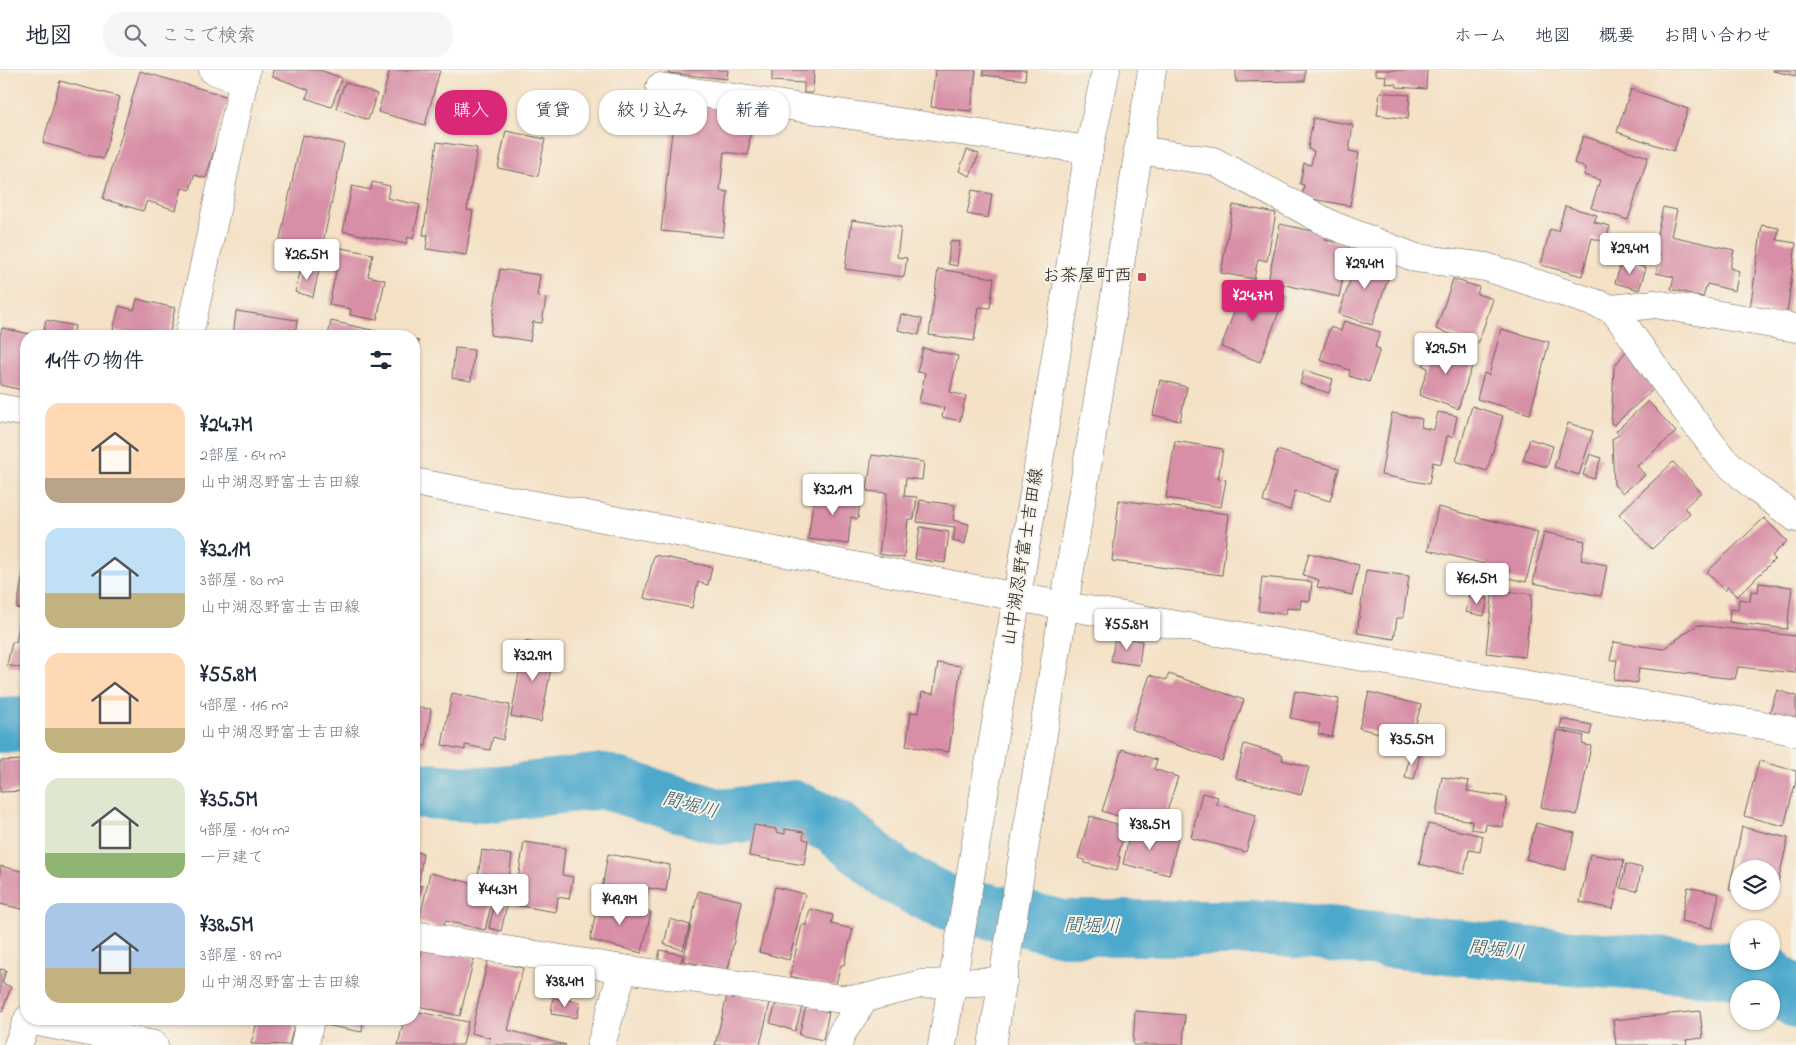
<!DOCTYPE html>
<html lang="ja">
<meta charset="utf-8">
<style>
:root{--surface:#fff;--page:#f6f6f7;--text:#1f2937;--muted:#747a83;--line:#e0e1e3;--accent:#db2777}
body{margin:0;font-family:"Indie Flower","Klee One",sans-serif;background:var(--page);color:var(--text);height:100vh;display:flex;flex-direction:column;font-size:19px;white-space:nowrap}
*{box-sizing:border-box;margin:0}
p{font-size:16px;color:var(--muted)}
.icon{flex:none;width:28px;height:28px;fill:none;stroke:currentColor;stroke-width:2;stroke-linecap:round;stroke-linejoin:round}
.map{position:relative;flex:1;overflow:hidden}
.panel{position:absolute;left:20px;top:260px;width:400px;height:695px;display:flex;flex-direction:column;background:var(--surface);border-radius:20px;box-shadow:0 1px 4px #0004}
.panel>*{flex:none}
.hud{position:absolute;left:435px;top:20px;width:475px;height:45px;display:flex;gap:10px}
.buttons{position:absolute;left:1730px;top:790px;display:grid;gap:10px}
.buttons a{display:grid;place-items:center;width:50px;height:50px;border-radius:50%;background:var(--surface);box-shadow:0 1px 4px #0004;font-size:25px}
.price{position:absolute;translate:-50% -42px;padding:0 11px;border-radius:5px;background:#fff;color:#222;font-size:16px;line-height:32px;filter:drop-shadow(0 1px 2px #0008)}
.price::after{content:'';position:absolute;left:50%;top:30px;width:15px;height:11px;margin-left:-8px;background:inherit;clip-path:polygon(0 0,100% 0,50% 100%)}
.price.current{background:var(--accent);color:#fff}
ul{padding:0;list-style:none}
li{display:flex;align-items:center;gap:15px;height:125px;padding:0 25px}
li span{display:grid;place-items:center;flex:none;width:140px;height:100px;border-radius:15px;color:#555}
li>.icon{margin-inline-start:auto}
span .icon{width:60px;height:60px;fill:#fffc;stroke-width:1}
li b{font-size:21px}
h2{display:flex;justify-content:space-between;align-items:center;height:60px;padding:0 25px;font-size:21px}
.tag{padding:0 18px;border-radius:20px;background:var(--surface);box-shadow:0 1px 4px #0004;font-size:18px;line-height:45px}
.tag.current{background:var(--accent);color:#fff}
header{display:flex;align-items:center;gap:30px;box-sizing:border-box;height:70px;padding:0 25px;background:var(--surface);border-bottom:1px solid var(--line)}
header strong{font-size:24px}
nav{display:flex;gap:28px;margin-inline-start:auto;font-size:18px}
.search{width:350px;height:45px;background:var(--page);display:flex;align-items:center;gap:12px;box-sizing:border-box;padding:0 18px;border-radius:20px;color:var(--muted);font-size:19px}
.map>svg:first-child{display:block}
</style>
<header>
<strong>地図</strong>
<div class="search"><svg class="icon" aria-label="search" viewBox="0 0 24 24"><circle cx="10" cy="10" r="6"/><path d="M15 15l6 6"/></svg>ここで検索</div>
<nav><a>ホーム</a><a>地図</a><a>概要</a><a>お問い合わせ</a></nav>
</header>
<div class="map">
<svg width="1796" height="975" viewBox="0 0 1796 975">
<rect width="100%" height="100%" fill="#f7f3e8"/>
<filter id="ink" filterUnits="userSpaceOnUse"><feTurbulence type="fractalNoise" baseFrequency=".02" numOctaves="2"/><feDisplacementMap in="SourceGraphic" scale="10" xChannelSelector="R" yChannelSelector="G"/><feConvolveMatrix kernelMatrix="1 2 1 2 8 2 1 2 1" color-interpolation-filters="sRGB"/></filter>
<filter id="wash" filterUnits="userSpaceOnUse"><feTurbulence type="fractalNoise" baseFrequency=".0096" numOctaves="4" result="noise"/><feDisplacementMap in="SourceGraphic" scale="20" xChannelSelector="R" yChannelSelector="G"/><feGaussianBlur stdDeviation="1.12" result="paint"/><feColorMatrix in="noise" values="0 0 0 0 0 0 0 0 0 0 0 0 0 0 0 0 0 1.4 0 .05"/><feComposite in="paint" operator="in"/></filter>
<g filter="url(#wash)">
<rect width="100%" height="100%" fill="#f4e1c6"/>
<g fill="none" stroke-linecap="round" stroke-linejoin="round">
<!-- river -->
<g stroke="#4ea9cc" stroke-width="56">
<path d="M0 655 26 654"/>
<path d="M414 720 483 725 603 711 721 747 794 738 835 757 896 807 943 831 1064 858H1271L1532 885 1766 902 1796 930"/>
</g>
</g>
<g id="blocks">
<!-- building -->
<g fill="#d78ea6">
<path d="M273 0H320L342 8 331 37 306 28 309 20 272 6Z"/>
<path d="M390 0H440L425 55 378 42Z"/>
<path d="M668 0H728L727 9 668 3Z"/>
<path d="M772 0H814L813 23H804V13L772 11Z"/>
<path d="M935 0H976L971 41 931 37Z"/>
<path d="M983 0H1026L1025 10 983 5Z"/>
<path d="M1236 0H1305V11L1236 12Z"/>
<path d="M1375 0H1427L1426 19 1397 17 1396 14 1385 13 1386 6 1375 5Z"/>
<path d="M1773 0H1796V6L1773 1Z"/>
<path d="M140 1 229 27 206 108 194 105 190 120 182 118 176 140 147 131 143 141 103 129Z"/>
<path d="M60 11 120 27 103 89 43 73Z"/>
<path d="M345 12 377 24 368 50 336 38Z"/>
<path d="M1631 19 1688 39 1674 81 1617 62Z"/>
<path d="M1380 22 1410 25 1408 49 1377 45Z"/>
<path d="M675 34 752 42 748 85 724 82 720 121 728 122 723 167 661 161Z"/>
<path d="M1313 48 1353 55 1349 81 1359 83 1350 136 1302 127 1304 115 1300 114 1304 93 1311 95 1314 81 1308 79Z"/>
<path d="M506 61 545 69 538 106 498 98Z"/>
<path d="M302 65 344 74 319 192 277 183Z"/>
<path d="M1583 66 1648 87 1628 150 1591 138 1600 110 1584 105 1586 98 1574 93Z"/>
<path d="M437 72 477 78 467 140 473 141 466 185 426 179 428 165H423Z"/>
<path d="M967 80 979 84 970 106 959 101Z"/>
<path d="M372 112 390 116 387 128 420 135 413 169 408 167 406 174 343 161 352 116 371 120Z"/>
<path d="M972 120 992 124 988 148 967 144Z"/>
<path d="M1233 135 1276 143 1267 191 1258 189 1254 209 1221 203Z"/>
<path d="M1565 136 1597 145 1594 152 1610 156 1605 172 1592 168 1582 206 1541 195 1550 159 1558 161Z"/>
<path d="M1663 137 1677 140 1671 166 1734 180 1730 198 1739 201 1735 221 1707 214 1703 227 1671 219 1674 207 1656 203 1660 184 1653 182Z"/>
<path d="M852 150 901 157 897 187 907 188 904 207 845 199Z"/>
<path d="M1280 154 1326 164 1325 170 1350 175 1339 227 1268 211Z"/>
<path d="M1762 155 1779 158 1777 170 1796 173 1787 244 1750 239Z"/>
<path d="M950 171 960 172 957 196 948 194Z"/>
<path d="M341 178 373 184 368 206 385 210 377 250 350 245 351 239 329 235Z"/>
<path d="M1358 186 1392 197 1372 255 1339 244Z"/>
<path d="M1622 190 1646 198 1639 220 1615 213Z"/>
<path d="M302 195 319 200 313 227 295 222Z"/>
<path d="M500 199 540 205 537 227 546 228 542 253 533 252 530 271 490 265Z"/>
<path d="M938 199 994 208 990 238 979 237 974 271 929 265Z"/>
<path d="M1453 209 1479 217 1477 224 1493 229 1478 274 1436 259Z"/>
<path d="M1246 211 1285 226 1260 292 1221 277Z"/>
<path d="M137 229 175 238 169 266H139L113 260 119 236 134 240Z"/>
<path d="M236 241 297 250 295 266H233Z"/>
<path d="M901 244 922 249 919 265 898 260Z"/>
<path d="M46 250 75 256 73 266H43Z"/>
<path d="M331 251 394 265V266H328Z"/>
<path d="M1344 251 1380 262 1375 277 1380 279 1369 312 1349 306 1350 300 1320 290 1330 257 1341 261Z"/>
<path d="M2 258 35 265 26 266V304L22 320 0 315V266Z"/>
<path d="M1501 259 1549 272 1530 344 1477 329 1484 303 1489 305Z"/>
<path d="M414 270 419 271 415 289H414Z"/>
<path d="M1431 273 1475 287 1458 339 1419 325 1428 298 1423 296Z"/>
<path d="M1632 273 1658 315 1614 355 1611 353 1614 297Z"/>
<path d="M455 278 474 280 471 311 452 308Z"/>
<path d="M923 278 958 286 950 322 966 326 960 351 942 347 944 338 919 332 925 303 917 302Z"/>
<path d="M414 300 420 301 415 327H414Z"/>
<path d="M1304 300 1333 309 1329 323 1300 314Z"/>
<path d="M1160 310 1187 317 1180 351 1153 345Z"/>
<path d="M1648 331 1676 362 1637 396 1645 405 1623 423 1614 415 1612 369 1619 365 1616 361Z"/>
<path d="M1472 336 1503 346 1487 401 1456 391Z"/>
<path d="M1438 342 1457 346 1453 367 1447 366 1441 394 1433 392 1429 414 1381 405 1392 343 1422 349 1421 357 1434 360Z"/>
<path d="M1568 353 1593 361 1579 405 1554 397Z"/>
<path d="M1530 369 1553 376 1547 397 1523 390Z"/>
<path d="M1175 371 1223 379 1218 409 1226 410 1221 437 1166 428Z"/>
<path d="M1277 380 1339 398 1330 431 1295 421 1290 440 1263 432Z"/>
<path d="M1590 384 1601 388 1594 409 1583 405Z"/>
<path d="M872 385 924 392 922 410 906 408 904 426 917 427 914 449H908L904 488 879 484 887 423 867 421Z"/>
<path d="M1673 392 1701 422 1684 438 1690 443 1652 479 1619 444Z"/>
<path d="M815 419 861 424 858 449 851 447 848 474 808 469Z"/>
<path d="M920 430 955 435 953 450 969 454 965 474 953 471 955 457 917 452Z"/>
<path d="M1119 430 1229 444 1222 505 1112 491Z"/>
<path d="M1438 437 1538 462 1526 512 1508 508 1509 500 1428 480Z"/>
<path d="M1764 448 1787 471 1772 486 1775 489 1737 527 1728 517 1725 521 1707 502Z"/>
<path d="M920 457 949 462 945 493 915 489Z"/>
<path d="M1544 462 1585 471 1581 490 1607 495 1601 526 1533 513Z"/>
<path d="M1309 483 1359 495 1352 525 1317 517 1319 510 1303 505Z"/>
<path d="M654 485 712 497 708 515 698 512 692 538 644 528Z"/>
<path d="M25 492H26V540L17 538Z"/>
<path d="M1366 500 1409 506 1403 548H1397L1394 569 1357 563Z"/>
<path d="M1262 507 1312 512 1310 531 1301 530 1300 539 1287 538 1286 544 1258 541Z"/>
<path d="M1759 513 1792 517 1787 559 1729 552 1730 539 1738 540 1739 529 1750 531 1751 521 1758 522Z"/>
<path d="M1493 520 1532 524 1525 587 1486 583Z"/>
<path d="M1470 524 1488 528 1484 546 1466 542Z"/>
<path d="M22 541 26 542V607H24L25 599 7 595 12 572H16Z"/>
<path d="M1697 555 1796 566V603L1738 597 1735 609 1639 598 1637 613 1614 610 1617 590H1610L1614 572 1663 579Z"/>
<path d="M1115 567 1142 571 1139 595 1111 591Z"/>
<path d="M525 571 555 577 541 652 511 646Z"/>
<path d="M938 593 961 596 949 682 906 676 911 642 919 643 922 622 933 624Z"/>
<path d="M1169 604 1244 630 1222 691 1131 659 1150 605 1166 610Z"/>
<path d="M1777 620 1796 626V650L1770 642Z"/>
<path d="M1295 621 1339 629 1332 667 1318 664 1320 654 1290 648Z"/>
<path d="M1369 622 1421 635 1411 671 1359 658Z"/>
<path d="M452 623 510 635 503 670 493 667 490 680 465 675V680L442 675Z"/>
<path d="M414 637 431 639 426 676 414 675Z"/>
<path d="M1562 649 1592 655 1590 665 1560 658Z"/>
<path d="M1557 660 1584 666 1582 674 1591 676 1577 745 1541 737Z"/>
<path d="M1431 664 1440 667 1438 678 1428 676Z"/>
<path d="M1244 674 1283 685 1282 690 1309 697 1301 725 1236 708Z"/>
<path d="M1122 679 1157 690 1154 699 1178 707 1161 760 1102 741Z"/>
<path d="M1410 682 1420 684 1414 710 1405 708Z"/>
<path d="M26 690V721L0 722V691Z"/>
<path d="M1759 691 1796 701V711L1784 756 1744 746Z"/>
<path d="M1442 707 1469 711 1467 721 1507 727 1503 757 1486 754 1485 761 1471 759 1472 751 1436 745Z"/>
<path d="M1202 723 1218 727 1216 734 1256 745 1246 782 1191 768Z"/>
<path d="M1090 746 1126 757 1118 786 1120 787 1117 801 1085 793V790L1078 788Z"/>
<path d="M1536 753 1575 763 1565 800 1526 789Z"/>
<path d="M1428 754 1483 766 1480 782 1469 780 1464 804 1419 794Z"/>
<path d="M754 755 776 759V762L785 764V759L804 762 803 769 808 770 804 795 749 786Z"/>
<path d="M1742 757 1788 768 1774 830H1771V799H1739V823L1729 820Z"/>
<path d="M1131 758 1178 769 1169 805 1123 794Z"/>
<path d="M524 772 565 778 562 805 573 807 569 829 558 827 556 842 514 835Z"/>
<path d="M482 780 512 785 508 817 477 812Z"/>
<path d="M414 782 423 783 419 813H414Z"/>
<path d="M608 784 670 795 666 821 649 818 646 832 601 824Z"/>
<path d="M1590 784 1624 790 1613 839 1580 832Z"/>
<path d="M1626 794 1642 798 1637 821 1621 818Z"/>
<path d="M0 796 26 802V840L0 834Z"/>
<path d="M430 803 495 819 485 860 445 851 443 858 419 852Z"/>
<path d="M414 814 422 816 418 833 414 832Z"/>
<path d="M775 817 805 824 789 890 759 882Z"/>
<path d="M1688 817 1719 824 1712 858 1681 851Z"/>
<path d="M698 821 742 831 728 900 683 891Z"/>
<path d="M599 829 651 842 642 883 590 870Z"/>
<path d="M495 832 507 835 501 861 489 858Z"/>
<path d="M810 839 833 845 831 854 853 859 844 895H841L835 917 790 906 802 855H806Z"/>
<path d="M670 849 690 855 683 880 664 874Z"/>
<path d="M423 876 474 888 460 946 414 935V919Z"/>
<path d="M660 880 683 885 680 895 658 890Z"/>
<path d="M488 890 523 898 508 960 566 975H488L490 968 471 963Z"/>
<path d="M0 899 6 900 2 913 11 917 2 942 0 941Z"/>
<path d="M728 922 770 933 760 975H715Z"/>
<path d="M553 928 580 932 577 948 551 944Z"/>
<path d="M777 930 802 937 795 961 770 953Z"/>
<path d="M806 936 829 942 823 970 799 965Z"/>
<path d="M414 941 468 952 463 975H398L404 949H414Z"/>
<path d="M1135 941 1185 945 1183 975H1133Z"/>
<path d="M1700 941 1703 968 1686 970 1687 975H1616L1613 950Z"/>
<path d="M105 949H129L127 956 105 950Z"/>
<path d="M258 949H296L289 975 251 974Z"/>
<path d="M326 949H363L362 962 325 955Z"/>
</g>
</g>
</g>
<g filter="url(#ink)">
<use href="#blocks" fill-opacity="0" stroke="#686158" stroke-width="1"/>
<g fill="none" stroke-linecap="round" stroke-linejoin="round">
<defs>
<g id="minor">
<path d="M213 0 243 11"/>
<path d="M660 17 1089 80"/>
<path d="M1138 80 1213 91 1332 155 1416 188 1486 197 1613 239 1655 234 1796 258"/>
<path d="M1613 239 1671 321 1722 388 1757 419 1796 448"/>
<path d="M189 266 246 0"/>
<path d="M0 338 26 343"/>
<path d="M414 412 1065 536 1774 657 1796 662"/>
<path d="M414 865 623 899 842 929 865 928"/>
<path d="M28 950 154 975"/>
<path d="M18 975 28 949"/>
<path d="M305 975 310 949"/>
<path d="M601 975 623 899"/>
<path d="M838 975 842 963 865 928 921 914 1003 911"/>
</g>
<g id="major">
<path d="M942 975 1023 491 1089 80 1106 0"/>
<path d="M992 975 1152 0"/>
</g>
</defs>
<!-- minor casing -->
<use href="#minor" stroke="#686158" stroke-width="29"/>
<!-- major casing -->
<use href="#major" stroke="#686158" stroke-width="29"/>
<!-- minor -->
<use href="#minor" stroke="#fff" stroke-width="28"/>
<!-- major -->
<use href="#major" stroke="#fff" stroke-width="28"/>
</g>
</g>
<!-- markers -->
<rect fill="#d1495b" stroke="#f7f3e8" stroke-width="2" x="1137" y="202" width="10" height="10" rx="2.5"/>
<g text-anchor="middle" dominant-baseline="central" stroke-width="4" stroke-linejoin="round" paint-order="stroke">
<!-- poi labels -->
<g font-size="18" fill="#1c1c1c" stroke="#f7f3e8" text-anchor="end">
<text x="1132" y="207">お茶屋町西</text>
</g>
<!-- street labels -->
<g font-size="18" fill="#1c1c1c" stroke="#f7f3e8">
<text transform="translate(1024 487) rotate(-81)">山中湖忍野富士吉田線</text>
</g>
<!-- water labels -->
<g font-size="19" font-style="italic" fill="#325b6b" stroke="#f7f3e8">
<text transform="translate(690 736) rotate(15)">間堀川</text>
<text transform="translate(1092 857) rotate(2)">間堀川</text>
<text transform="translate(1496 881) rotate(6)">間堀川</text>
</g>
</g>
</svg>
<div class="buttons">
<a><svg class="icon" aria-label="layers" viewBox="0 0 24 24"><path d="M12 4l9 5-9 5-9-5zM3 14l9 5 9-5"/></svg></a>
<a>+</a>
<a>−</a>
</div>
<b class="price" style="left:1630px;top:205px">¥29.4M</b>
<b class="price" style="left:307px;top:211px">¥26.5M</b>
<b class="price" style="left:1365px;top:220px">¥29.4M</b>
<b class="price current" style="left:1253px;top:252px">¥24.7M</b>
<b class="price" style="left:1446px;top:305px">¥29.5M</b>
<b class="price" style="left:833px;top:446px">¥32.1M</b>
<b class="price" style="left:1477px;top:535px">¥61.5M</b>
<b class="price" style="left:1127px;top:581px">¥55.8M</b>
<b class="price" style="left:533px;top:612px">¥32.9M</b>
<b class="price" style="left:1412px;top:696px">¥35.5M</b>
<b class="price" style="left:1150px;top:781px">¥38.5M</b>
<b class="price" style="left:498px;top:846px">¥44.3M</b>
<b class="price" style="left:620px;top:856px">¥49.9M</b>
<b class="price" style="left:565px;top:938px">¥38.4M</b>
<div class="hud">
<a class="tag current">購入</a>
<a class="tag">賃貸</a>
<a class="tag">絞り込み</a>
<a class="tag">新着</a>
</div>
<section class="panel">
<h2>14件の物件<svg class="icon" aria-label="filters" viewBox="0 0 24 24"><path d="M4 7h16M4 17h16"/><circle cx="9" cy="7" r="2"/><circle cx="15" cy="17" r="2"/></svg></h2>
<ul>
<li><span style="background:linear-gradient(#ffd9b3 75%,#b9a48a 0)"><svg class="icon" aria-label="home" viewBox="0 0 24 24"><path d="M3 11l9-7 9 7M6 9v11h12V9"/></svg></span><div><b>¥24.7M</b><p>2部屋 · 64 m²</p><p>山中湖忍野富士吉田線</p></div></li>
<li><span style="background:linear-gradient(#bfe0f5 65%,#c2b280 0)"><svg class="icon" aria-label="home" viewBox="0 0 24 24"><path d="M3 11l9-7 9 7M6 9v11h12V9"/></svg></span><div><b>¥32.1M</b><p>3部屋 · 80 m²</p><p>山中湖忍野富士吉田線</p></div></li>
<li><span style="background:linear-gradient(#ffd9b3 75%,#c2b280 0)"><svg class="icon" aria-label="home" viewBox="0 0 24 24"><path d="M3 11l9-7 9 7M6 9v11h12V9"/></svg></span><div><b>¥55.8M</b><p>4部屋 · 116 m²</p><p>山中湖忍野富士吉田線</p></div></li>
<li><span style="background:linear-gradient(#dfe7d0 75%,#8fb573 0)"><svg class="icon" aria-label="home" viewBox="0 0 24 24"><path d="M3 11l9-7 9 7M6 9v11h12V9"/></svg></span><div><b>¥35.5M</b><p>4部屋 · 104 m²</p><p>一戸建て</p></div></li>
<li><span style="background:linear-gradient(#a9c7e8 65%,#c2b280 0)"><svg class="icon" aria-label="home" viewBox="0 0 24 24"><path d="M3 11l9-7 9 7M6 9v11h12V9"/></svg></span><div><b>¥38.5M</b><p>3部屋 · 89 m²</p><p>山中湖忍野富士吉田線</p></div></li>
</ul>
</section>
</div>
